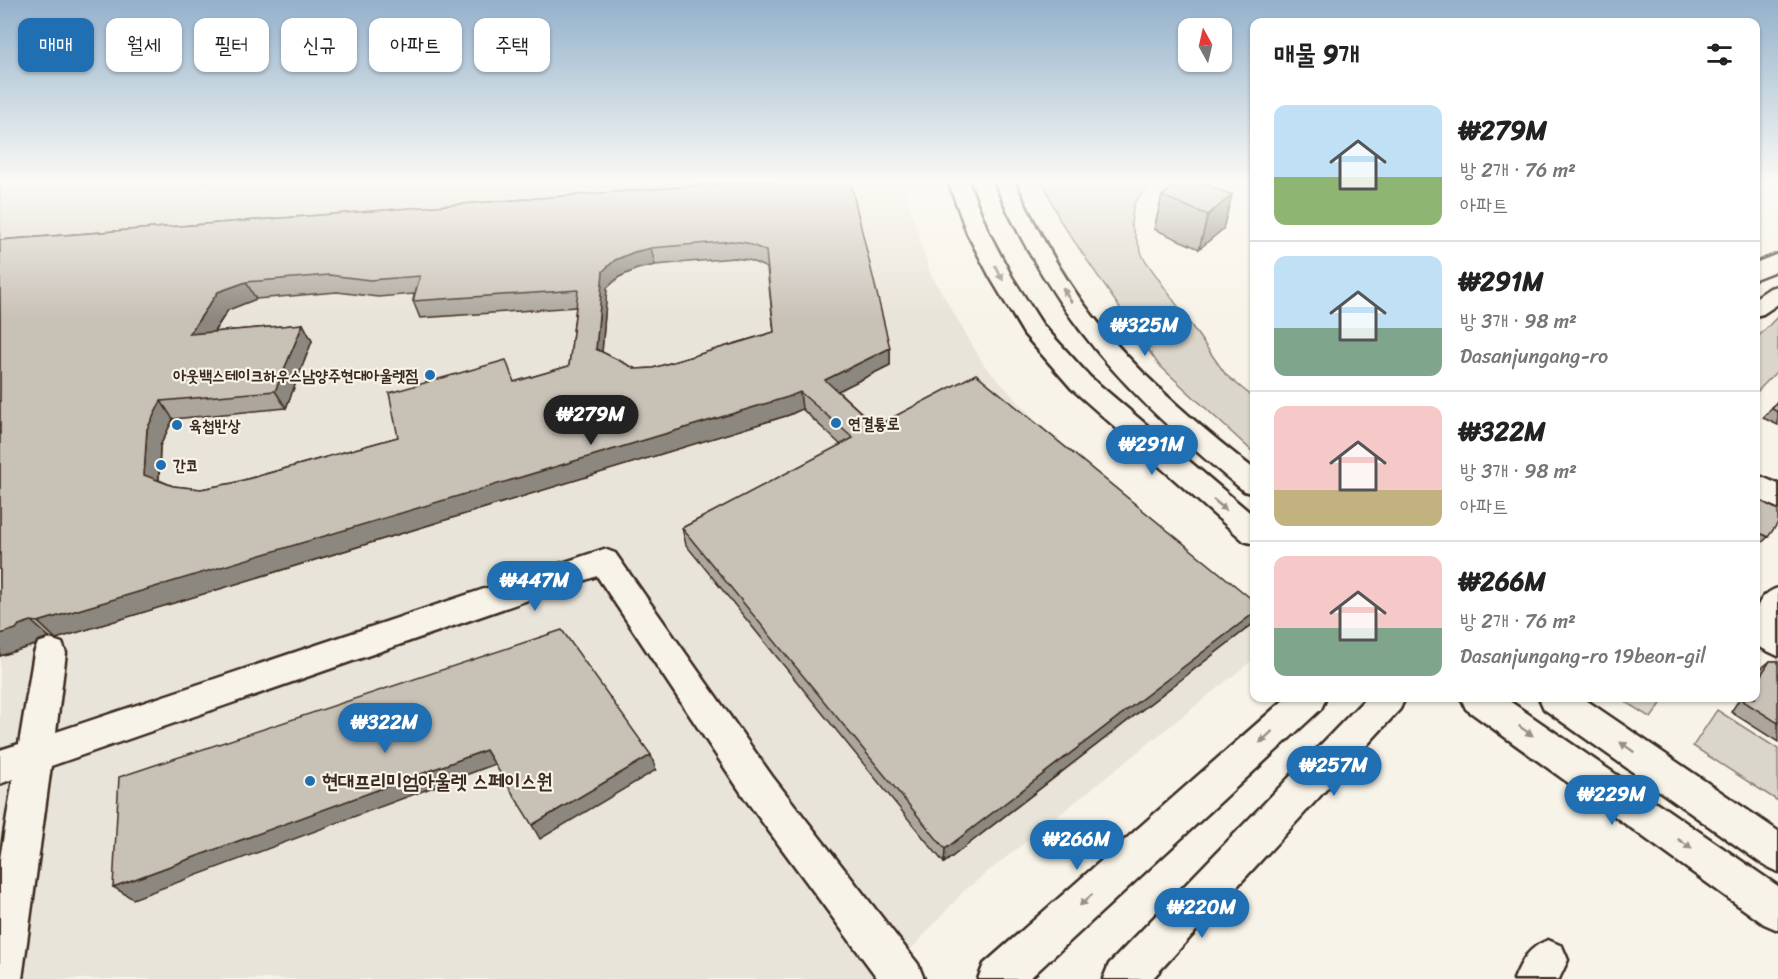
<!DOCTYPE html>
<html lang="ko">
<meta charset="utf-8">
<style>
:root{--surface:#fff;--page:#f2f2f2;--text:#222;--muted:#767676;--line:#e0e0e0;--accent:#1f6fb2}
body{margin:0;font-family:Sriracha,"Poor Story",sans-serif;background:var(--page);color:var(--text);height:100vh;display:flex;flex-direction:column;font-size:22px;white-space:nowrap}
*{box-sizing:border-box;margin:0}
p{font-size:20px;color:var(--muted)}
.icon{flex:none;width:33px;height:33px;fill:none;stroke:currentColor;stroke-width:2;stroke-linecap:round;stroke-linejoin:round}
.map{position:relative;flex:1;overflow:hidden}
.details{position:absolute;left:1250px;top:18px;width:510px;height:684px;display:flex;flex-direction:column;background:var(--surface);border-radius:12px;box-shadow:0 2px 4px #0004}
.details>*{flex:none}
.banner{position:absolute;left:18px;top:18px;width:570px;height:54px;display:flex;gap:12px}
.needle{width:39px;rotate:352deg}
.buttons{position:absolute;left:1178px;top:18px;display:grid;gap:12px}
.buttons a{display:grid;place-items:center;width:54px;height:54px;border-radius:12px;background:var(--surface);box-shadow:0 2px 4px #0004;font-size:30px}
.price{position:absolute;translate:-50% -51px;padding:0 14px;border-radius:21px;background:var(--accent);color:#fff;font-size:20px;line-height:39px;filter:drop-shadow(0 2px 3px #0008)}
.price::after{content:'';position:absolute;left:50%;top:36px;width:18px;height:14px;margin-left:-9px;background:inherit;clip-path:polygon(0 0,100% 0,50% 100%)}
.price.current{background:#222;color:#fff}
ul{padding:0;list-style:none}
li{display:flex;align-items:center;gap:18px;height:150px;padding:0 24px}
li+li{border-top:2px solid var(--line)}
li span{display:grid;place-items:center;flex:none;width:168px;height:120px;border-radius:12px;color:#555}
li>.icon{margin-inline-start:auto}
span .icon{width:72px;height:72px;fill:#fffc;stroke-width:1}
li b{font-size:26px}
h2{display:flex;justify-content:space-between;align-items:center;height:72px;padding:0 24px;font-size:26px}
.tag{padding:0 21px;border-radius:12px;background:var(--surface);box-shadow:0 2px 4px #0004;font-size:21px;line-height:54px}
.tag.current{background:var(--accent);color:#fff}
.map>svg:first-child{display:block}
</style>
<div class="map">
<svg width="1778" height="979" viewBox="0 0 1778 979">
<rect width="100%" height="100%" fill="#f7f3e8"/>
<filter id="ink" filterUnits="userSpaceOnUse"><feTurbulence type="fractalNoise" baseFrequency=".0167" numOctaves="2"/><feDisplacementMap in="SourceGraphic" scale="12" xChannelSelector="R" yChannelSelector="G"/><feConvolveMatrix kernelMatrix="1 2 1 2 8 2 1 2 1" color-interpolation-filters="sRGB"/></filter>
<g filter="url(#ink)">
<!-- built -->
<path fill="#e9e4d9" d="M854 181H902L930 273 984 365 1047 433 1254 612V659L964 891 884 979H0V247Z"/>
<!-- green -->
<g fill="#dbd6cb" stroke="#8b8074" stroke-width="1.5">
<path d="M0 181H854L0 247Z"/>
<path d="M1043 181H1152L1134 203 1131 224 1143 257 1226 375 1254 398V453L1158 364 1059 219Z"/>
<path d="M1778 316V370L1755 394V340Z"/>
<path d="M1619 698H1665L1651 718Z"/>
<path d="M1717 710 1778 749V801L1693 746Z"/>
</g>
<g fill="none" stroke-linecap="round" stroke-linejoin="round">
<defs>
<g id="minor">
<path d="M948 181H968L989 233 1012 277 1042 324 1090 377 1254 516V544L1244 541 1072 389 1024 334 990 277 967 233Z"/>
<path d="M994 181H1014C1036 228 1060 274 1092 315 1138 374 1195 423 1254 469V494L1244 491C1129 398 1054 319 994 181Z"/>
<path d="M1778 254V270L1755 279V263Z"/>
<path d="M1778 286V304L1763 314 1755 316V298L1770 288Z"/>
<path d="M1755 474 1778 484V508L1755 498Z"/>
<path d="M604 549 615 553 772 776 918 964 924 979H878L746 800 597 576 51 766 22 979H0V859L13 779 0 784V750L19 744 34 653 38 643 50 639 62 643 66 653 56 732Z"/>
<path d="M1778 588V656L1755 645C1755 621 1751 597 1778 588Z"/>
<path d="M1286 698H1326L1321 709 1029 979H978L984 964Z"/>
<path d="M1366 698H1405L1400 709 1152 979H1103L1109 964Z"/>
<path d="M1461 698H1505L1778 886V930L1764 924 1466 709Z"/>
<path d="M1539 698H1583L1778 831V872L1765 866 1544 709Z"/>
<path d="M1548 940 1562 946 1568 960 1559 979H1514C1522 960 1528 948 1548 940Z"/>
</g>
</defs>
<!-- minor casing -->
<use href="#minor" stroke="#3b2a1e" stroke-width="5"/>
<!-- minor -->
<use href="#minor" fill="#f7f3e8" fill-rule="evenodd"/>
</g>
<!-- wall -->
<g fill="#aca69d" stroke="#3b2a1e" stroke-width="1.5" fill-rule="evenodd">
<path d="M757 181 890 348V365L838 391 876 426 1254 623 944 863 686 545 682 528 841 445 802 409 789 415 56 639 49 637 37 641 35 645 0 656V240ZM734 258 749 260 767 268 774 332 653 368 636 369 602 352 607 288 619 277 637 269 655 265ZM337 292 378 297 414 294 413 301 420 318 576 307 569 366 514 382 398 437 233 483 201 489 173 486 159 480 160 446 173 419 286 408 312 341 303 324 214 332 228 310 256 299Z"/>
<path d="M1181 181 1223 229 1199 249 1154 229 1162 196Z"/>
<path d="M1755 181H1760L1755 188Z"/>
<path d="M1778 400V425L1763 418Z"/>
<path d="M1755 498 1768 537 1758 546 1755 544Z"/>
<path d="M1770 661H1778V742L1731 712 1740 698H1755V675L1757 672Z"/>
</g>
<!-- shaded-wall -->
<g fill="#8c877f" stroke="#3b2a1e" stroke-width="1.5">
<path d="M1232 195 1223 229 1199 249 1208 215Z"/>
<path d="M651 248 655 265 637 269 619 277 607 288 601 366 596 349 603 271 615 260 634 252Z"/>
<path d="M246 282 256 299 228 310 201 351 189 334 218 292Z"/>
<path d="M303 324 312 341 286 408 275 391Z"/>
<path d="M890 348V365L826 397 825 380Z"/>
<path d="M800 392 802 409 789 415 56 639 38 622Z"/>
<path d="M161 401 173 419 160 446 158 492 144 475 147 429Z"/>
<path d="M1254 613V623L944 863 945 849Z"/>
<path d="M31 621 49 637 37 641 35 645 0 656V634L19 625Z"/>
<path d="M486 750 495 764 133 899 113 887Z"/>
<path d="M651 755 656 770 540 839 532 825Z"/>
</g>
<!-- building -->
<g fill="#c8c1b6" stroke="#3b2a1e" stroke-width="1.5" fill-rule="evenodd">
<path d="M757 181H850L890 348 825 380 876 426 976 374 1254 601V613L945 849 682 528 853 438 800 392 788 397 38 622 31 621 19 625 16 629 0 634V240ZM732 241 747 243 766 251 774 332 653 368 636 369 596 349 603 271 615 260 634 252 651 248ZM329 275 370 280 420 276 413 301 578 290 569 366 514 382 506 360 389 393 398 437 233 483 201 489 173 486 144 475 147 429 161 401 275 391 303 324 189 334 218 292 246 282Z"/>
<path d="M1181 181H1197L1232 195 1208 215 1162 196Z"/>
<path d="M1778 401V412L1772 409Z"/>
<path d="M1755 498 1778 510V523L1768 537 1762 534 1755 542Z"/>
<path d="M562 630 651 755 532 825 486 750 113 887 119 777Z"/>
<path d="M1770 661H1778V723L1743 701 1746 698H1755V684Z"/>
</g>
<!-- one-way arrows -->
<defs><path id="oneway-solid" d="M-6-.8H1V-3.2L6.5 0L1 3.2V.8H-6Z" transform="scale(1.5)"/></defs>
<g fill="#998e83">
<use href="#oneway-solid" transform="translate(999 273) rotate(62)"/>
<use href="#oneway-solid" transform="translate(1067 295) rotate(-123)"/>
<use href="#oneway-solid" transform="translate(1220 505) rotate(40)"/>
<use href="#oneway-solid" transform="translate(1526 731) rotate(35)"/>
<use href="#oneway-solid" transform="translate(1266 737) rotate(137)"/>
<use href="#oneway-solid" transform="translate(1627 747) rotate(-145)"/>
<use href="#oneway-solid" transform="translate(1685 844) rotate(35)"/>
<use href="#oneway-solid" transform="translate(1086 900) rotate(138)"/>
</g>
</g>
<!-- sky -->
<linearGradient id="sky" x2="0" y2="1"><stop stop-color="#93b1cb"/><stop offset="0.57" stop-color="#fbfaf5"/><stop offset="1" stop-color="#fbfaf5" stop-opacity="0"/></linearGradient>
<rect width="1778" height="318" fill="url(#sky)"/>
<!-- markers -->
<g fill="#1f6fb2" stroke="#f7f3e8" stroke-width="2">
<circle cx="430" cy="375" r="6"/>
<circle cx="836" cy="423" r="6"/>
<circle cx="177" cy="425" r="6"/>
<circle cx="161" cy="465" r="6"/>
<circle cx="310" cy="781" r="6"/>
</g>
<g text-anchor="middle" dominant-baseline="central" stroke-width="4.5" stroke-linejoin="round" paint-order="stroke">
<!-- poi labels -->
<g font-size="16" font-weight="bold" fill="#3b2a1e" stroke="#f7f3e8" text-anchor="start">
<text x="418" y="375" text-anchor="end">아웃백스테이크하우스남양주현대아울렛점</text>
<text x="848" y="423">연결통로</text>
<text x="189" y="425">육첩반상</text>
<text x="173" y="465">간코</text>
</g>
<!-- near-poi labels -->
<g font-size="20" font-weight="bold" fill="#3b2a1e" stroke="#f7f3e8" text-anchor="start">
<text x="322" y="781">현대프리미엄아울렛 스페이스원</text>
</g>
</g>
</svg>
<div class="buttons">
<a><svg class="needle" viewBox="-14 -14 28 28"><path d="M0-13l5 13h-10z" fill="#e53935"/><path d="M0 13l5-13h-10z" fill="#767676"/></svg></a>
</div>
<b class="price" style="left:1145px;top:357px">₩325M</b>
<b class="price current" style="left:591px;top:446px">₩279M</b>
<b class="price" style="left:1152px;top:476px">₩291M</b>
<b class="price" style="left:535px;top:612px">₩447M</b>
<b class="price" style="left:385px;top:754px">₩322M</b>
<b class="price" style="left:1334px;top:797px">₩257M</b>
<b class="price" style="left:1612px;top:826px">₩229M</b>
<b class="price" style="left:1077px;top:871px">₩266M</b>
<b class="price" style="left:1202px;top:939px">₩220M</b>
<div class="banner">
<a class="tag current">매매</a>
<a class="tag">월세</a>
<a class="tag">필터</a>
<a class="tag">신규</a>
<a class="tag">아파트</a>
<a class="tag">주택</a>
</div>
<section class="details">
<h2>매물 9개<svg class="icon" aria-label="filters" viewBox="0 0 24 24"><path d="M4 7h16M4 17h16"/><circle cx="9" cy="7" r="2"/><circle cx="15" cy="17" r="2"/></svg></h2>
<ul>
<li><span style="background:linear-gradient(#bfe0f5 60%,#8fb573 0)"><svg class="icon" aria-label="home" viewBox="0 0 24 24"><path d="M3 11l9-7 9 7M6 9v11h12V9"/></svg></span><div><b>₩279M</b><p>방 2개 · 76 m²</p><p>아파트</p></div></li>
<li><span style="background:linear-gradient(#bfe0f5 60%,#7fa58c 0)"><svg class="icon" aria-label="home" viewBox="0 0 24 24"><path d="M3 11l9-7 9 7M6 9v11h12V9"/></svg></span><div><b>₩291M</b><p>방 3개 · 98 m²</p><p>Dasanjungang-ro</p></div></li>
<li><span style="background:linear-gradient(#f6c9c9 70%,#c2b280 0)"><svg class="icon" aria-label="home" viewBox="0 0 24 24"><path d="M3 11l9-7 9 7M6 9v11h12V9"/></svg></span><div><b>₩322M</b><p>방 3개 · 98 m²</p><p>아파트</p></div></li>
<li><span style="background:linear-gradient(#f6c9c9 60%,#7fa58c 0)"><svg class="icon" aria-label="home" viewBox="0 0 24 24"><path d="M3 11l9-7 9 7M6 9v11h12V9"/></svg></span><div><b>₩266M</b><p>방 2개 · 76 m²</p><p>Dasanjungang-ro 19beon-gil</p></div></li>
</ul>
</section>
</div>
